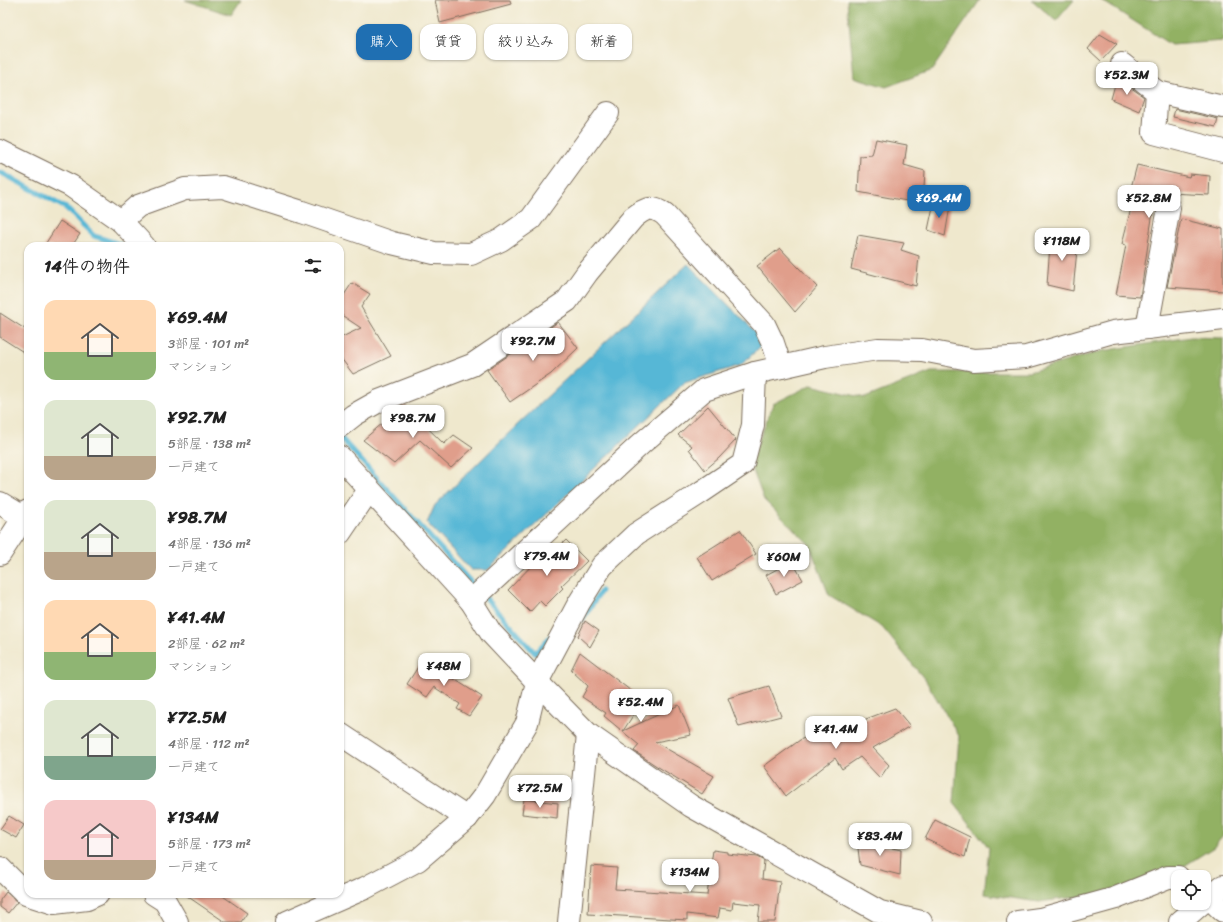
<!DOCTYPE html>
<html lang="ja">
<meta charset="utf-8">
<style>
:root{--surface:#fff;--page:#f6f6f6;--text:#222;--muted:#767676;--accent:#1f6fb2}
body{margin:0;font-family:Sriracha,"Klee One",sans-serif;background:var(--page);color:var(--text);height:100vh;display:flex;flex-direction:column;font-size:15px;white-space:nowrap}
*{box-sizing:border-box;margin:0}
p{font-size:13px;color:var(--muted)}
.icon{flex:none;width:22px;height:22px;fill:none;stroke:currentColor;stroke-width:2;stroke-linecap:round;stroke-linejoin:round}
.map{position:relative;flex:1;overflow:hidden}
.side{position:absolute;left:24px;top:242px;width:320px;height:656px;display:flex;flex-direction:column;background:var(--surface);border-radius:12px;box-shadow:0 1px 3px #0004}
.side>*{flex:none}
.top-card{position:absolute;left:356px;top:24px;width:380px;height:36px;display:flex;gap:8px}
.controls{position:absolute;left:1171px;top:870px;display:grid;gap:8px}
.controls a{display:grid;place-items:center;width:40px;height:40px;border-radius:8px;background:var(--surface);box-shadow:0 1px 3px #0004;font-size:20px}
.price{position:absolute;translate:-50% -34px;padding:0 9px;border-radius:8px;background:#fff;color:#222;font-size:13px;line-height:26px;filter:drop-shadow(0 1px 2px #0008)}
.price::after{content:'';position:absolute;left:50%;top:24px;width:12px;height:9px;margin-left:-6px;background:inherit;clip-path:polygon(0 0,100% 0,50% 100%)}
.price.selected{background:var(--accent);color:#fff}
ul{padding:0;list-style:none}
li{display:flex;align-items:center;gap:12px;height:100px;padding:0 20px}
li span{display:grid;place-items:center;flex:none;width:112px;height:80px;border-radius:12px;color:#555}
li>.icon{margin-inline-start:auto}
span .icon{width:48px;height:48px;fill:#fffc;stroke-width:1}
li b{font-size:17px}
h2{display:flex;justify-content:space-between;align-items:center;height:48px;padding:0 20px;font-size:17px}
.chip{padding:0 14px;border-radius:12px;background:var(--surface);box-shadow:0 1px 3px #0004;font-size:14px;line-height:36px}
.chip.selected{background:var(--accent);color:#fff}
.map>svg:first-child{display:block}
</style>
<div class="map">
<svg width="1223" height="922" viewBox="0 0 1223 922">
<rect width="100%" height="100%" fill="#fbf7ec"/>
<filter id="ink" filterUnits="userSpaceOnUse"><feTurbulence type="fractalNoise" baseFrequency=".025" numOctaves="2"/><feDisplacementMap in="SourceGraphic" scale="8" xChannelSelector="R" yChannelSelector="G"/><feConvolveMatrix kernelMatrix="1 2 1 2 8 2 1 2 1" color-interpolation-filters="sRGB"/></filter>
<filter id="wash" filterUnits="userSpaceOnUse"><feTurbulence type="fractalNoise" baseFrequency=".012" numOctaves="4" result="noise"/><feDisplacementMap in="SourceGraphic" scale="16" xChannelSelector="R" yChannelSelector="G"/><feGaussianBlur stdDeviation="0.9" result="paint"/><feColorMatrix in="noise" values="0 0 0 0 0 0 0 0 0 0 0 0 0 0 0 0 0 1.4 0 .05"/><feComposite in="paint" operator="in"/></filter>
<g filter="url(#wash)">
<rect width="100%" height="100%" fill="#efe8cd"/>
<!-- forest -->
<g fill="#92b164" stroke="#666e41">
<path d="M185 0H241L231 15Z"/>
<path d="M847 0H980L932 70 886 87 854 77Z"/>
<path d="M1032 0H1074L1056 21Z"/>
<path d="M1101 0H1223V41L1171 45Z"/>
<path d="M1191 337 1223 338V836L1214 847 1151 887 1039 902 984 894 989 848 954 803 959 736 926 681 882 627 829 595 809 544 764 500 750 463 773 404 811 385 865 398 931 372H1029L1102 351Z"/>
</g>
<!-- water -->
<path fill="#57b7d6" stroke="#49707a" d="M688 264 765 342 741 365 684 383 488 570H471L427 523 435 505 514 428Z"/>
<g fill="none" stroke-linecap="round" stroke-linejoin="round">
<!-- stream -->
<g stroke="#57b7d6" stroke-width="5">
<path d="M0 172 66 208 94 236 126 246"/>
<path d="M340 437 477 589"/>
<path d="M484 596 535 653 551 636"/>
<path d="M582 620 601 591"/>
</g>
</g>
<g id="blocks">
<!-- building -->
<g fill="#e09e8b">
<path d="M435 0H510L511 4 440 23Z"/>
<path d="M1100 34 1117 44 1101 61 1088 49Z"/>
<path d="M1116 81 1130 87 1144 97 1139 111 1111 99Z"/>
<path d="M1175 109 1218 119 1216 127 1173 117Z"/>
<path d="M876 139 907 145 904 165 925 171 923 204 858 192 860 156 872 155Z"/>
<path d="M1137 165 1189 177 1190 174 1210 176 1209 195 1170 193V196H1167L1156 192 1140 297 1116 295 1126 245 1122 244 1133 200 1128 199Z"/>
<path d="M934 202 950 206 945 236 928 230Z"/>
<path d="M1181 219 1223 229V291L1167 287Z"/>
<path d="M60 221 80 234 72 246H44Z"/>
<path d="M1051 232 1078 239 1073 291 1047 285Z"/>
<path d="M858 235 904 243 901 250 919 256 916 286 851 269Z"/>
<path d="M780 248 817 287 795 312 757 266Z"/>
<path d="M352 283 370 294 361 307 391 356 353 374 340 357V338L361 328 340 314V301Z"/>
<path d="M0 313 28 331V355L0 337Z"/>
<path d="M558 322 578 348 551 374 510 402 487 370Z"/>
<path d="M404 405 444 444 454 435 473 448 451 468 420 440 394 464 363 440Z"/>
<path d="M708 406 736 440 719 458 705 470 689 449 692 446 678 435Z"/>
<path d="M740 530 756 554 712 581 697 557Z"/>
<path d="M566 540 587 561 561 586 563 588 545 606 540 601 530 612 508 590 539 558 543 562Z"/>
<path d="M792 561 803 580 776 594 766 575Z"/>
<path d="M585 621 599 631 590 647 578 636Z"/>
<path d="M580 652 643 700 623 731 679 705 691 735 655 742 714 776 702 794 655 765 634 751 639 745 604 716 606 713 582 697 588 686 571 670Z"/>
<path d="M423 659 482 697 469 716 457 709 460 704 434 687 427 697 407 684Z"/>
<path d="M769 686 781 716 739 727 728 698Z"/>
<path d="M895 708 910 726 873 748 889 765 880 778 860 757 842 769 835 758 786 796 764 766 800 740 814 733 817 739 857 721 858 722Z"/>
<path d="M524 799 558 803 557 818 522 814Z"/>
<path d="M9 816 24 825 16 838 0 829Z"/>
<path d="M935 820 970 837 965 857 925 839Z"/>
<path d="M857 840 901 850 900 875 860 865Z"/>
<path d="M713 850 727 852V854L757 857 764 861 762 879 780 882 775 922H758L760 905 733 902 732 910 720 908 718 918 687 914V920L588 914 591 866 617 868 615 889 707 895Z"/>
<path d="M6 892 17 902 8 913 0 907V900Z"/>
<path d="M184 894H220L247 913 241 922H225Z"/>
</g>
</g>
</g>
<g filter="url(#ink)">
<use href="#blocks" fill-opacity="0" stroke="#7a6c5b" stroke-width="1"/>
<g fill="none" stroke-linecap="round" stroke-linejoin="round">
<defs>
<g id="minor">
<path d="M1122 64 1157 92 1154 133 1223 151"/>
<path d="M1157 92 1223 107"/>
<path d="M0 151 71 186 121 221 144 246"/>
<path d="M121 221 138 206 185 189 223 187 302 212 392 243 434 253 471 254 501 240 531 219 608 113"/>
<path d="M1147 328 1169 208"/>
<path d="M340 426 354 415 379 401 472 365 567 301 587 273 633 218C645 208 652 205 665 215L764 324 773 343 781 367"/>
<path d="M340 457 471 601 491 633 537 682 588 734 691 806 880 912 921 922"/>
<path d="M0 503 28 520"/>
<path d="M340 533 369 490"/>
<path d="M0 554 28 511"/>
<path d="M471 601 642 443 704 390 755 373 825 357 878 349 922 350 974 360 1026 357 1113 332 1223 319"/>
<path d="M340 734 467 818"/>
<path d="M0 868 26 894 54 903 87 899 98 894"/>
<path d="M1204 893 1223 911"/>
<path d="M154 894 165 901 177 922"/>
<path d="M1204 901 1223 886"/>
<path d="M287 922 365 888 418 860 467 818 485 795 527 723 537 682 579 603 602 566 636 534 700 493 743 464 753 425 755 373"/>
<path d="M569 922 588 734"/>
<path d="M1018 922 1040 919 1116 898 1168 877H1178"/>
<path d="M1180 922 1202 903"/>
</g>
</defs>
<!-- minor casing -->
<use href="#minor" stroke="#7a6c5b" stroke-width="24"/>
<!-- minor -->
<use href="#minor" stroke="#fff" stroke-width="22"/>
</g>
</g>
</svg>
<div class="controls">
<a><svg class="icon" aria-label="locate" viewBox="0 0 24 24"><circle cx="12" cy="12" r="6"/><path d="M12 2v4M12 18v4M2 12h4M18 12h4"/></svg></a>
</div>
<b class="price" style="left:1127px;top:96px">¥52.3M</b>
<b class="price selected" style="left:939px;top:219px">¥69.4M</b>
<b class="price" style="left:1149px;top:219px">¥52.8M</b>
<b class="price" style="left:1062px;top:262px">¥118M</b>
<b class="price" style="left:533px;top:362px">¥92.7M</b>
<b class="price" style="left:413px;top:439px">¥98.7M</b>
<b class="price" style="left:547px;top:577px">¥79.4M</b>
<b class="price" style="left:784px;top:578px">¥60M</b>
<b class="price" style="left:444px;top:687px">¥48M</b>
<b class="price" style="left:641px;top:723px">¥52.4M</b>
<b class="price" style="left:836px;top:750px">¥41.4M</b>
<b class="price" style="left:540px;top:809px">¥72.5M</b>
<b class="price" style="left:880px;top:857px">¥83.4M</b>
<b class="price" style="left:690px;top:893px">¥134M</b>
<div class="top-card">
<a class="chip selected">購入</a>
<a class="chip">賃貸</a>
<a class="chip">絞り込み</a>
<a class="chip">新着</a>
</div>
<section class="side">
<h2>14件の物件<svg class="icon" aria-label="filters" viewBox="0 0 24 24"><path d="M4 7h16M4 17h16"/><circle cx="9" cy="7" r="2"/><circle cx="15" cy="17" r="2"/></svg></h2>
<ul>
<li><span style="background:linear-gradient(#ffd9b3 65%,#8fb573 0)"><svg class="icon" aria-label="home" viewBox="0 0 24 24"><path d="M3 11l9-7 9 7M6 9v11h12V9"/></svg></span><div><b>¥69.4M</b><p>3部屋 · 101 m²</p><p>マンション</p></div></li>
<li><span style="background:linear-gradient(#dfe7d0 70%,#b9a48a 0)"><svg class="icon" aria-label="home" viewBox="0 0 24 24"><path d="M3 11l9-7 9 7M6 9v11h12V9"/></svg></span><div><b>¥92.7M</b><p>5部屋 · 138 m²</p><p>一戸建て</p></div></li>
<li><span style="background:linear-gradient(#dfe7d0 65%,#b9a48a 0)"><svg class="icon" aria-label="home" viewBox="0 0 24 24"><path d="M3 11l9-7 9 7M6 9v11h12V9"/></svg></span><div><b>¥98.7M</b><p>4部屋 · 136 m²</p><p>一戸建て</p></div></li>
<li><span style="background:linear-gradient(#ffd9b3 65%,#8fb573 0)"><svg class="icon" aria-label="home" viewBox="0 0 24 24"><path d="M3 11l9-7 9 7M6 9v11h12V9"/></svg></span><div><b>¥41.4M</b><p>2部屋 · 62 m²</p><p>マンション</p></div></li>
<li><span style="background:linear-gradient(#dfe7d0 70%,#7fa58c 0)"><svg class="icon" aria-label="home" viewBox="0 0 24 24"><path d="M3 11l9-7 9 7M6 9v11h12V9"/></svg></span><div><b>¥72.5M</b><p>4部屋 · 112 m²</p><p>一戸建て</p></div></li>
<li><span style="background:linear-gradient(#f6c9c9 75%,#b9a48a 0)"><svg class="icon" aria-label="home" viewBox="0 0 24 24"><path d="M3 11l9-7 9 7M6 9v11h12V9"/></svg></span><div><b>¥134M</b><p>5部屋 · 173 m²</p><p>一戸建て</p></div></li>
</ul>
</section>
</div>
